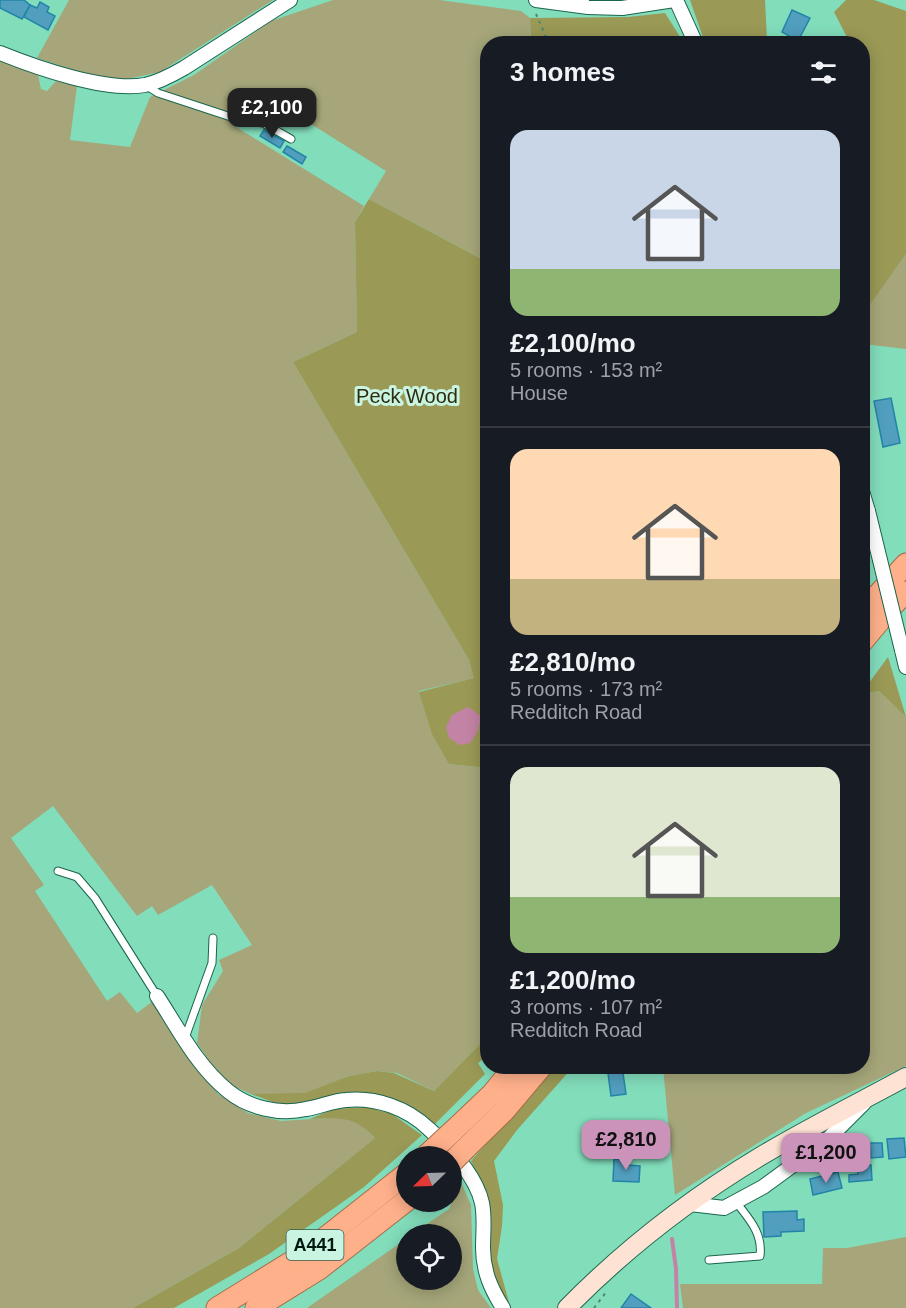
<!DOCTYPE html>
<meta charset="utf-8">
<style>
:root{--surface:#171b24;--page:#20242c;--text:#f1f3f6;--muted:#9ea1a6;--line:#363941;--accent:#cc93ba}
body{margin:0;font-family:Arial,sans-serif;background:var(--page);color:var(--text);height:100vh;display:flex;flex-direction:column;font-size:22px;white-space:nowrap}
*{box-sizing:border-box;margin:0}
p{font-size:20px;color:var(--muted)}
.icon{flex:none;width:33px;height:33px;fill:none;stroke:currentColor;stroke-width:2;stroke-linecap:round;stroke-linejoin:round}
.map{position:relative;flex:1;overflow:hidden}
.sheet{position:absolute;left:480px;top:36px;width:390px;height:1038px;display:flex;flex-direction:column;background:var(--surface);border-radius:24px;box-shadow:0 3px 15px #0003}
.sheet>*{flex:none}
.needle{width:39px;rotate:247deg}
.buttons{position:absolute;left:396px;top:1146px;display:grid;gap:12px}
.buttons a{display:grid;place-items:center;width:66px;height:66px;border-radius:50%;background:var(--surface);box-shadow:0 3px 15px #0003;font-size:30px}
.price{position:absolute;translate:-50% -51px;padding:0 14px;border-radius:12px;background:var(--accent);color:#111;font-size:20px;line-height:39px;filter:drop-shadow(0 2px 3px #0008)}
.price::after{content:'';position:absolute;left:50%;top:36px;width:18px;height:14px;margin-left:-9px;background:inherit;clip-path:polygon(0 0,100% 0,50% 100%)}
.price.on{background:#222;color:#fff}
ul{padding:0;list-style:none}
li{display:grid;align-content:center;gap:12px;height:318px;padding:0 30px}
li+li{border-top:2px solid var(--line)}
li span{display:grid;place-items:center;height:186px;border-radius:18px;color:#555}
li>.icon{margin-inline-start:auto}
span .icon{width:108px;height:108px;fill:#fffc;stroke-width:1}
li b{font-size:26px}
h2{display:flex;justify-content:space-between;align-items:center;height:72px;padding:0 30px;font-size:26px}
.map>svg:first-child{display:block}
</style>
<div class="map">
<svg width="906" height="1308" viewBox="0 0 906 1308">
<rect width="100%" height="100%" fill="#82ddbb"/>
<!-- green -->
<g fill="#a6a67a">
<path d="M69 0H273L160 72 127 79 92 76 37 58Z"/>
<path d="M333 0H439L521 11 530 18 531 43 488 44 487 262 369 199 386 171 271 99 261 114 244 103 233 125 364 206 355 222 357 332 293 362 469 660 475 678 419 691 449 764 487 768V1037L434 1091 397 1073 377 1071 349 1076 305 1094H251L224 1082 197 1043 202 1005 223 971 219 960 252 945 212 885 158 915 152 906 137 916 53 806 11 838 44 885 35 891 107 1001 120 992 137 1013 153 1001 218 1094 248 1113 281 1121 344 1117 359 1123 375 1138 239 1248 133 1308H0V61L38 75 41 89 47 91 56 81 77 86 70 140 130 147 150 97 194 75 271 21Z"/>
<path d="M906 254V349L863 344V315Z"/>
<path d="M879 691 906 717V1066L806 1113 675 1195 663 1067 862 1066V694Z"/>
<path d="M461 1182 471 1205 473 1269 478 1290 491 1308H307L406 1239V1280H452V1234H412L449 1209Z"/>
<path d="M906 1237V1308H683L680 1284H822L823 1248H847Z"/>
</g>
<!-- forest -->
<g fill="#9a9956">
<path d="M690 0H765L767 40 772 43H705Z"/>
<path d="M846 0H874L906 11V254L863 315 862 44 850 43 834 12Z"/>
<path d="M665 13 684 43H531L530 18 628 17Z"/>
<path d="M369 199 487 262V768L449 764 432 734 419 692 474 678 469 660 293 362 357 332 355 222Z"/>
<path d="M888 657 906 717 879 691 863 694V691Z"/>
<path d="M487 1037V1056L478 1063 485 1074 433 1126 410 1109 311 1104H278L251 1094 305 1093 349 1076 377 1071 394 1073 434 1091Z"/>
<path d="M553 1067H573L517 1130 494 1161 503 1205 502 1226 497 1259 510 1306 493 1278 489 1259 491 1229 487 1193 471 1161Z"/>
<path d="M367 1107 392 1114 422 1135 364 1187 269 1254 174 1308H133L239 1248 375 1138C353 1115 340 1118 310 1119L333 1109Z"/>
</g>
<!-- water -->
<path fill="#c383a4" d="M468 707 481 716 478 731 470 743 460 745 449 738 446 727 452 715Z"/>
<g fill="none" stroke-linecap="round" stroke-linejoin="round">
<!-- stream -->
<path stroke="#c383a4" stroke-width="4" d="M672 1239 676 1269 677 1308"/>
</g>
<!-- building -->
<g fill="#519ebe" stroke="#2285a8" stroke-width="1.5">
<path d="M0 0H24L30 5 22 19 0 8Z"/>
<path d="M40 2 49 7 47 12 55 16 48 30 24 17 30 5 37 8Z"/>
<path d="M792 10 810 18 798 41 782 32Z"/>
<path d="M264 130 284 141 280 148 260 136Z"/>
<path d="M287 146 306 157 302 164 283 152Z"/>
<path d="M891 398 900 443 883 447 874 401Z"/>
<path d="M607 1066H622L626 1094 611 1096Z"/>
<path d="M904 1138 906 1157 889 1159 887 1139Z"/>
<path d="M870 1143H882L883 1157 871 1158Z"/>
<path d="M614 1159H629L628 1165 640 1166 639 1182 613 1181Z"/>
<path d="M871 1165 872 1180 849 1182V1175L858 1174 857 1166Z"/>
<path d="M838 1172 842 1188 813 1195 810 1179Z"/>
<path d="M797 1211V1220L804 1219V1231L781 1232V1236L764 1237 763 1212Z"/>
<path d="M631 1294 651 1308H621Z"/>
</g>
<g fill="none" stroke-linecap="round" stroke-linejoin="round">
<defs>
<g id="service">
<path d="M147 86 158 93 240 120 263 123 291 139"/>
<path d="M58 871 77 877 95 898 157 996"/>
<path d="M185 1038 212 963 213 938"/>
<path d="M709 1260 760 1256C763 1233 749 1219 736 1202"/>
</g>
<g id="minor">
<path d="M536 0 588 7 622 8 674 0"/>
<path d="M676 0 696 44"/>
<path d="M0 53C37 68 106 92 145 85 159 82 172 75 184 68L290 0"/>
<path d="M862 491 868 511"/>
<path d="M902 650 906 667"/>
<path d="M157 996C178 1028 197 1066 228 1091 249 1108 279 1115 306 1109 319 1107 332 1101 346 1100 376 1097 407 1108 429 1129 449 1147 476 1176 482 1203 485 1218 483 1233 483 1248 483 1271 491 1289 503 1308"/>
<path d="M690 1204 724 1208 763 1187 826 1141 864 1103"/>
</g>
<path id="secondary" d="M567 1308C624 1250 691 1198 761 1156 808 1128 858 1103 906 1077"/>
<g id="trunk">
<path d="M862 612 906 564"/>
<path d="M862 642 891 607 906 592"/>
<path d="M453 1131 493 1093 515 1066"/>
<path d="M466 1148 504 1111 542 1066"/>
<path d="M217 1308 306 1253 406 1174"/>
<path d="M256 1308 319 1269 406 1201"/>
</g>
</defs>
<!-- service casing -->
<use href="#service" stroke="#1b654d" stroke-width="9"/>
<!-- minor casing -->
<use href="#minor" stroke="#1b654d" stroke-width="16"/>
<!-- secondary casing -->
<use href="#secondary" stroke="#1b654d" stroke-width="20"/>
<!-- trunk casing -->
<use href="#trunk" stroke="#a46e4b" stroke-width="23"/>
<!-- path -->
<g stroke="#4b8972" stroke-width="2" stroke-dasharray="3 4.5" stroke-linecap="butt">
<path d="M536 14 549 44"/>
<path d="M594 1308 607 1291"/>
</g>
<!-- service -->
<use href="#service" stroke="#fff" stroke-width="7"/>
<!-- minor -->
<use href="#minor" stroke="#fff" stroke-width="14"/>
<!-- secondary -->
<use href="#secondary" stroke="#fee2d3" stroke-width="18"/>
<!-- trunk -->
<use href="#trunk" stroke="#feb08a" stroke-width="21"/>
<defs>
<path id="minor-bridge" d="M868 511 902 650"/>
<g id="trunk-bridge">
<path d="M426 1156 453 1131"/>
<path d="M452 1162 466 1148"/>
</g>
</defs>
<!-- minor-bridge casing -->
<use href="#minor-bridge" stroke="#1b654d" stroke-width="16" stroke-linecap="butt"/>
<!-- trunk-bridge casing -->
<use href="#trunk-bridge" stroke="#a46e4b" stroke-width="23" stroke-linecap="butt"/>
<!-- minor-bridge -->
<use href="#minor-bridge" stroke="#fff" stroke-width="14"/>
<!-- trunk-bridge -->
<use href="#trunk-bridge" stroke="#feb08a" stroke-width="21"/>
</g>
<g text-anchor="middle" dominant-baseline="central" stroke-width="6" stroke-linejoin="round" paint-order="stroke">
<!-- shield labels -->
<rect fill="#c9f4e2" stroke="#3c5a4e" stroke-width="1.5" x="286.5" y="1230" width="57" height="30" rx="4.5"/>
<g font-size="18" font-weight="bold" fill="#00180f">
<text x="315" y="1245">A441</text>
</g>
<!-- park labels -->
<g font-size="20" fill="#2d2c0d" stroke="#c9f4e2">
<text x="407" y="396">Peck Wood</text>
</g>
</g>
</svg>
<div class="buttons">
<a><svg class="needle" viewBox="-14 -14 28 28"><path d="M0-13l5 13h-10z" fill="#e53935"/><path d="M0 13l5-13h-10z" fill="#9ea1a6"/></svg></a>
<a><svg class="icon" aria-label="locate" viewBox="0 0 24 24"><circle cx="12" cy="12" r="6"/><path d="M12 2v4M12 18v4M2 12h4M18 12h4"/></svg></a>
</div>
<b class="price on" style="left:272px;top:139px">£2,100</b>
<b class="price" style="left:626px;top:1171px">£2,810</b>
<b class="price" style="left:826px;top:1184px">£1,200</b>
<section class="sheet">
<h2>3 homes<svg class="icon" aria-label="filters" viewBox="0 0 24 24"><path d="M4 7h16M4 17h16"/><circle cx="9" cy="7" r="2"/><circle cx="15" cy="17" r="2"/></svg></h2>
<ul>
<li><span style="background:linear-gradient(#c9d6e8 75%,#8fb573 0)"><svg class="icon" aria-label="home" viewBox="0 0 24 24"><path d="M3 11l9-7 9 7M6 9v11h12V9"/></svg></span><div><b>£2,100/mo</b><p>5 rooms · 153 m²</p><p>House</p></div></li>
<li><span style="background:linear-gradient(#ffd9b3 70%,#c2b280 0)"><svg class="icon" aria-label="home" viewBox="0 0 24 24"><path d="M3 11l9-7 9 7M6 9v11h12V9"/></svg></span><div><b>£2,810/mo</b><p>5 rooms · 173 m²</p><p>Redditch Road</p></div></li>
<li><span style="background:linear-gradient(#dfe7d0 70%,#8fb573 0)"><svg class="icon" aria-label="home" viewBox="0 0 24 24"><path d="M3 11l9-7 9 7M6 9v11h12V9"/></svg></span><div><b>£1,200/mo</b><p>3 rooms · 107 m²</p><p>Redditch Road</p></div></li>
</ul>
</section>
</div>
